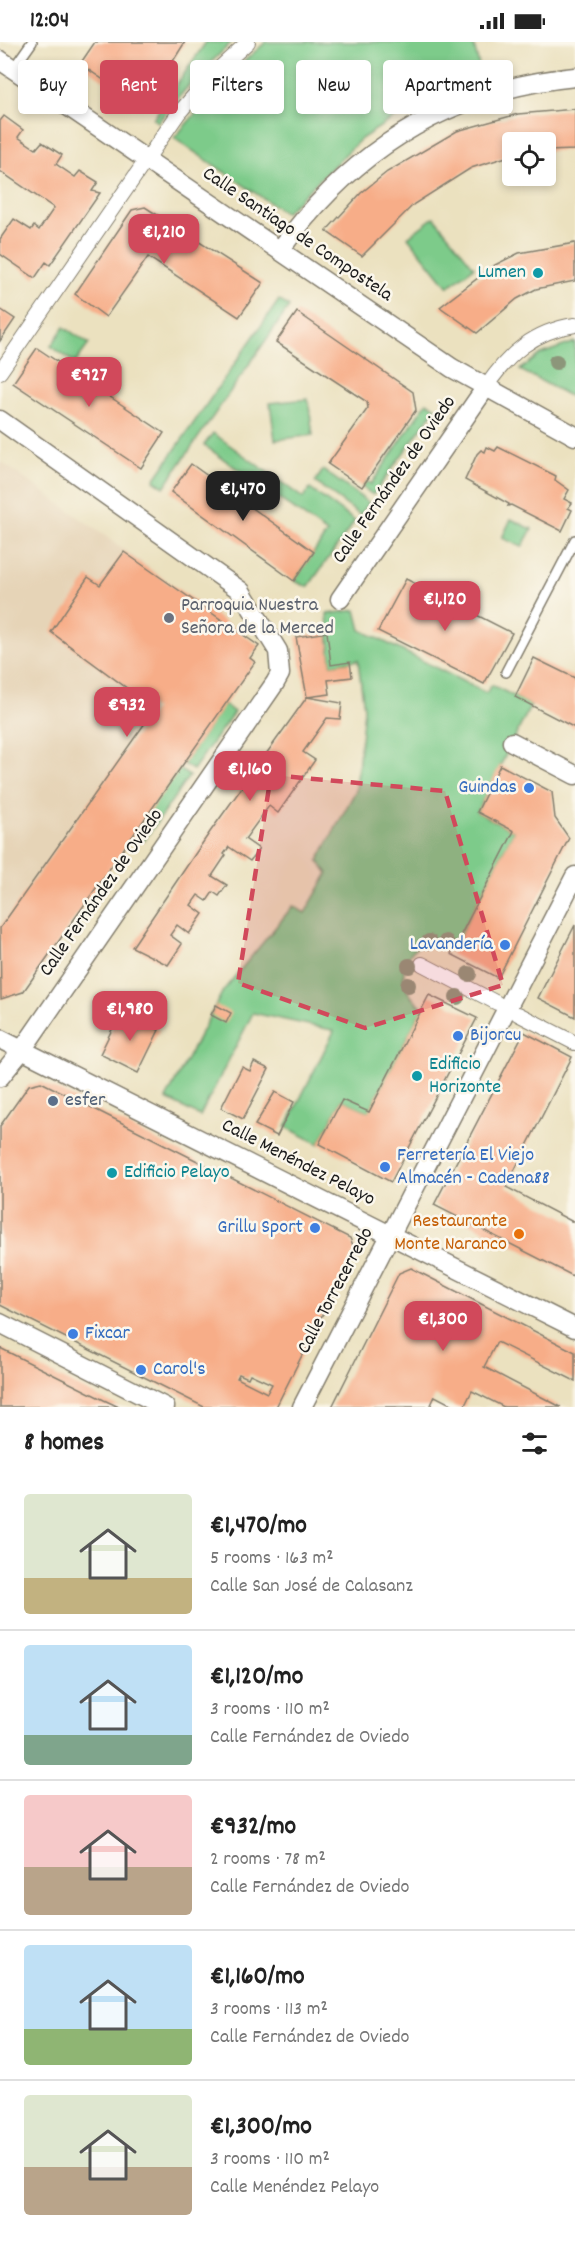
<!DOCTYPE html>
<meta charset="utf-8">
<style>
:root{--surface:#fff;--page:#f2f2f2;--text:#222;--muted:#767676;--line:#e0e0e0;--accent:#d1495b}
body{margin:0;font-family:Dekko,sans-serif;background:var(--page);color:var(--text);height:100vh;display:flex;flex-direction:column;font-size:22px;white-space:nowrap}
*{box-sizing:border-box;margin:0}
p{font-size:20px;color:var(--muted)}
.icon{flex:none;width:33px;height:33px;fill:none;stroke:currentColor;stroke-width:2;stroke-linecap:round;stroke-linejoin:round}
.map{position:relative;height:1365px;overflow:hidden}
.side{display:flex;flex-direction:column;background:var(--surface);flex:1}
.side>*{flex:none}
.guide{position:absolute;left:18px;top:18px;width:540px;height:54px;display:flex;gap:12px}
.controls{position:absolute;left:502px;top:90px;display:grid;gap:12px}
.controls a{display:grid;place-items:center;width:54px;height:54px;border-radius:6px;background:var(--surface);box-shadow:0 3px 9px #0003;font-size:30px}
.price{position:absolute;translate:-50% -51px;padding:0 14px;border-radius:12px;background:var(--accent);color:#fff;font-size:20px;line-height:39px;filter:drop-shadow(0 2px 3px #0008)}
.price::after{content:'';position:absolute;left:50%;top:36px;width:18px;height:14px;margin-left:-9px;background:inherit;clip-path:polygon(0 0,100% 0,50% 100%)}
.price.on{background:#222;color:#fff}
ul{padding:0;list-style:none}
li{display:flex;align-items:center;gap:18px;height:150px;padding:0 24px}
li+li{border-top:2px solid var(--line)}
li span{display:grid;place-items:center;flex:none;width:168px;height:120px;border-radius:6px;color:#555}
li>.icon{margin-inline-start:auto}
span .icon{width:72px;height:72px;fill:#fffc;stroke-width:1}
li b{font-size:26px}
h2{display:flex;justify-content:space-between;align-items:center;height:72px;padding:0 24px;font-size:26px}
.chip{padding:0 21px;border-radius:6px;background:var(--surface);box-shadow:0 3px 9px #0003;font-size:21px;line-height:54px}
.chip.on{background:var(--accent);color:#fff}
.status{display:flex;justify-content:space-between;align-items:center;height:42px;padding:0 30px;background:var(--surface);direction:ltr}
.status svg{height:16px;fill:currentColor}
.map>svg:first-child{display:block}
</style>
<div class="status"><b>12:04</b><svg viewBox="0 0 49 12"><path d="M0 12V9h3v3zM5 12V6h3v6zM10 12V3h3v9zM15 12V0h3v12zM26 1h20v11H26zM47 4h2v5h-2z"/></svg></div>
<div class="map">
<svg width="575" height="1365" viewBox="0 0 575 1365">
<rect width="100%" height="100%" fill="#fbf7ec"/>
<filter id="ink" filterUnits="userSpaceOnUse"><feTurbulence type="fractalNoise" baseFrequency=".0167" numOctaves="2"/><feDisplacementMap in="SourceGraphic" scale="12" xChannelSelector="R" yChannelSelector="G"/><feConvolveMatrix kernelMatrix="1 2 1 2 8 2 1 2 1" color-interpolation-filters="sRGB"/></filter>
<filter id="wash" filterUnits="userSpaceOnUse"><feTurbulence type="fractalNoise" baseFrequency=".008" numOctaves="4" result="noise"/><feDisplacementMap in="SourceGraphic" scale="24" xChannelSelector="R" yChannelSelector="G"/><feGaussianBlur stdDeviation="1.35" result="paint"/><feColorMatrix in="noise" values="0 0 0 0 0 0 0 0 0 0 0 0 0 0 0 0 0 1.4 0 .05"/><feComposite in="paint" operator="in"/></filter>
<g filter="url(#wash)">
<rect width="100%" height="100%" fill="#ebe1bf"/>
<!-- built -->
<path fill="#e6d4b7" d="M0 419 259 604 250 616 255 620 23 950 1 957Z"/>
<!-- green -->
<g fill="#7dcb8a" stroke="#4c7453" stroke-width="1.5">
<path d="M206 0H232L195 36 158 80 153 77Z"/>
<path d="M266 0H473L482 35 406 68 361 97 285 171 174 96 234 28Z"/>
<path d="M434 175 474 225 448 245 408 195Z"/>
<path d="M279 258 289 265 164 445 154 438Z"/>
<path d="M64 285 89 302 75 321 51 304Z"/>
<path d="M575 300V357L520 328 541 312Z"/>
<path d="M308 357 313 393 275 398 270 361Z"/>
<path d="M427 360 436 366 373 453 362 445 366 439 371 442Z"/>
<path d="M213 391 303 456 310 447 355 479 308 545 294 539 327 491 204 403Z"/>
<path d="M323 428 369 461 360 473 315 440Z"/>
<path d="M511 477 532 487 522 505 502 496Z"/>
<path d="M356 568 361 588 486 651 492 643 531 663 477 770 514 789 457 900C411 883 383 939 423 965L369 1070 342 1058 319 1102 286 1085 334 989 332 988 253 971 200 1074 166 1057 223 949 293 864 305 871 328 831 318 819 356 748 364 667 358 618 331 623 327 572Z"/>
<path d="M224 663 234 670 193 728 183 722Z"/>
<path d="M179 727 189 734 144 799 134 791Z"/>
</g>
<g id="blocks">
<!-- building -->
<g fill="#f7ad88" fill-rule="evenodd">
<path d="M95 0H185L155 48 153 47 141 63 80 22Z"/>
<path d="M575 67V108L546 109V100H513V113L471 126 414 162 362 214 326 189 361 151 387 130 457 89 518 72Z"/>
<path d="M4 74 23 88 18 95 36 107 42 100 62 113 56 122 75 135 80 129 98 140 92 149 100 151 50 223 46 220 35 236 0 212V197L14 177 31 188 34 184 39 188 54 166 0 129V79Z"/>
<path d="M145 165 263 241 239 275 148 215 106 275 75 252 132 168Z"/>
<path d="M575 201V239L536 247 517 257 477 291 440 265 495 223 519 211Z"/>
<path d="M0 267 15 277 0 299Z"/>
<path d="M297 270 413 350 416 368 362 445 328 422 368 366 367 360 276 300Z"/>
<path d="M37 306 164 391 141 426 13 341Z"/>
<path d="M487 405 495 409 498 405 556 434 555 438 569 448 564 457 572 461 568 466 572 468 562 489 511 463 508 464 509 462 465 438 477 412 481 408 485 410Z"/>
<path d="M191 422 314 510 294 539 171 450Z"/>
<path d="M124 510 259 604 250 616 255 620 23 950 1 957 0 886 155 667 51 590 88 535 100 543Z"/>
<path d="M406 537 512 591 484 642 378 589Z"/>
<path d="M327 590 331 623 350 620 352 635 328 638 330 652 307 655 342 661 340 677 327 676 303 710 315 718 278 771 269 764 245 797 259 807 250 819 229 805 224 812 226 813 212 834 227 843 219 854 213 850 207 859 198 853 191 863 203 872 189 892 177 883 170 893 182 902 168 923 132 905 210 790 307 655 296 595Z"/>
<path d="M534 616 575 636V686L515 655Z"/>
<path d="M500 723 552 750 555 776 569 796 498 936 451 912 514 789 477 770Z"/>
<path d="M575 883V975L538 956Z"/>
<path d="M429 953 477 976 391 1140 319 1102 342 1058 369 1070Z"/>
<path d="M216 963 231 971 226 981 211 973Z"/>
<path d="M121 969 159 988 138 1031 100 1012Z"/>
<path d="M524 990 572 1015 506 1145 575 1181V1235L434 1163Z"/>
<path d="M254 1020 269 1027 243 1077 221 1066 242 1025 250 1029Z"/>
<path d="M41 1040 350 1196 355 1208 276 1365H204L0 1263V1084L29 1043ZM239 1332 248 1336 250 1332 272 1342 267 1351 237 1336Z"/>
<path d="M275 1050 294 1060 277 1094 255 1083Z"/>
<path d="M411 1226 575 1310V1339L497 1300 484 1325 561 1365H504L472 1349 464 1365H456L435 1354 430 1365H332L399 1231Z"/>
<path d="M0 1306 104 1358 119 1365H0Z"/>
</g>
</g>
</g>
<g filter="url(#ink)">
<use href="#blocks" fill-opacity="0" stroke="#847e6e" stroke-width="1.5"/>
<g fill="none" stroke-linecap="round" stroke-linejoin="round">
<defs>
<g id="service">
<path d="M13 27 32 0"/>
<path d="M506 630 575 498"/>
</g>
<g id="pedestrian">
<path d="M0 330 178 72 211 34 248 0"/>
<path d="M486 345C508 312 534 289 575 283"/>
<path d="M422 922 497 961"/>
<path d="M518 972 575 1001"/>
</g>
<g id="minor">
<path d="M0 18 452 326 575 394"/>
<path d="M280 208C353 107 450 47 575 35"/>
<path d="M0 378 241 549 278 609 280 632 275 641 22 1008 0 1035"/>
<path d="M340 557 486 345"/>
<path d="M512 700 575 733"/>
<path d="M0 997 575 1286"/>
<path d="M0 1281 165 1365"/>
<path d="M302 1365 575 834"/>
</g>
</defs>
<!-- service casing -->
<use href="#service" stroke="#847e6e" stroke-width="12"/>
<!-- pedestrian casing -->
<use href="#pedestrian" stroke="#847e6e" stroke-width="16"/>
<!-- minor casing -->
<use href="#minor" stroke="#847e6e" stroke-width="21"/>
<!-- service -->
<use href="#service" stroke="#fff" stroke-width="9"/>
<!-- pedestrian -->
<use href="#pedestrian" stroke="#fff" stroke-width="14"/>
<!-- minor -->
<use href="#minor" stroke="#fff" stroke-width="18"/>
</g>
<!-- trees -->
<g fill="#8c967a">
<circle cx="556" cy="320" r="8"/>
<circle cx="429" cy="900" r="8"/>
<circle cx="446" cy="900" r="8"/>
<circle cx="409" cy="924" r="8"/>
<circle cx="469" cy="932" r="8"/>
<circle cx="408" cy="943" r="8"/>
<circle cx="457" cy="955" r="8"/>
</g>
</g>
<!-- marked area -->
<path fill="#d1495b" fill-opacity="0.2" stroke="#d1495b" stroke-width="4.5" stroke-dasharray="12 8" stroke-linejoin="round" d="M271 733 445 749 503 943 365 986 238 941Z"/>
<!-- markers -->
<g fill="#0f9aa8" stroke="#fbf7ec" stroke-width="2">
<circle cx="538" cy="231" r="6"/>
<circle cx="417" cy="1034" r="6"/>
<circle cx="112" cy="1131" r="6"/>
</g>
<circle fill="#6b7280" stroke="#fbf7ec" stroke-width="2" cx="169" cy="576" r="6"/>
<g fill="#3f7fe0" stroke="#fbf7ec" stroke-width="2">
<circle cx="529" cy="746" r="6"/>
<circle cx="505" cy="903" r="6"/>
<circle cx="458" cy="994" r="6"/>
<circle cx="385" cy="1125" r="6"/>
<circle cx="315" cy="1186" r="6"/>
<circle cx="73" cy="1292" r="6"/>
<circle cx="141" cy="1328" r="6"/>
</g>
<circle fill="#5c6f8a" stroke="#fbf7ec" stroke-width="2" cx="53" cy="1059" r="6"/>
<circle fill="#e8710a" stroke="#fbf7ec" stroke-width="2" cx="519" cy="1192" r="6"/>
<g text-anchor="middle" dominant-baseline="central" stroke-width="5" stroke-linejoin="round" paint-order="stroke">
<!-- street labels -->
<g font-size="20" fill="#1c1c1c" stroke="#fbf7ec">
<text transform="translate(297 193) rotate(34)">Calle Santiago de Compostela</text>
<text transform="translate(395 438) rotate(-55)">Calle Fernández de Oviedo</text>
<text transform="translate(102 851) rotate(-55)">Calle Fernández de Oviedo</text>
<text transform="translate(298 1121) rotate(27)">Calle Menéndez Pelayo</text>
<text transform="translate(336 1249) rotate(-62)">Calle Torrecerredo</text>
</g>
<!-- culture labels -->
<g font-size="20" fill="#0d838f" stroke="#fbf7ec" text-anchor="start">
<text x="526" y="231" text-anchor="end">Lumen</text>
<text x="429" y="1023">Edificio<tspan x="429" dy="23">Horizonte</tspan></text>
<text x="124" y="1131">Edificio Pelayo</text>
</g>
<!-- worship labels -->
<g font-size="20" fill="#5b616d" stroke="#fbf7ec" text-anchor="start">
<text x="181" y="564">Parroquia Nuestra<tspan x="181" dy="23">Señora de la Merced</tspan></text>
</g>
<!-- shop labels -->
<g font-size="20" fill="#366cbe" stroke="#fbf7ec" text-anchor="start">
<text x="517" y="746" text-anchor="end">Guindas</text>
<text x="493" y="903" text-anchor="end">Lavandería</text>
<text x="470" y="994">Bijorcu</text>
<text x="397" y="1114">Ferretería El Viejo<tspan x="397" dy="23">Almacén - Cadena88</tspan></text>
<text x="303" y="1186" text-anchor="end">Grillu Sport</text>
<text x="85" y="1292">Fixcar</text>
<text x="153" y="1328">Carol's</text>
</g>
<!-- service labels -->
<g font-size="20" fill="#4e5e75" stroke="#fbf7ec" text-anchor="start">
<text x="65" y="1059">esfer</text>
</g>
<!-- food labels -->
<g font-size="20" fill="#c56008" stroke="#fbf7ec" text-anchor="end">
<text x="507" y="1180">Restaurante<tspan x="507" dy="23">Monte Naranco</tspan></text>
</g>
</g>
</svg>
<div class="controls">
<a><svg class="icon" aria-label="locate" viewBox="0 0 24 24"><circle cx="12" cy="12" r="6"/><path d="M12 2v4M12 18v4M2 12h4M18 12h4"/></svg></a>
</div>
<b class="price" style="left:164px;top:223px">€1,210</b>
<b class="price" style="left:89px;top:366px">€927</b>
<b class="price on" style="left:243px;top:480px">€1,470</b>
<b class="price" style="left:445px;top:590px">€1,120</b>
<b class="price" style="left:127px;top:696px">€932</b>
<b class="price" style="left:250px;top:760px">€1,160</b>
<b class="price" style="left:130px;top:1000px">€1,980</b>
<b class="price" style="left:443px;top:1310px">€1,300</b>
<div class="guide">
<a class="chip">Buy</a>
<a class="chip on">Rent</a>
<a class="chip">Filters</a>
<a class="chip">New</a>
<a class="chip">Apartment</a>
</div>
</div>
<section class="side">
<h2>8 homes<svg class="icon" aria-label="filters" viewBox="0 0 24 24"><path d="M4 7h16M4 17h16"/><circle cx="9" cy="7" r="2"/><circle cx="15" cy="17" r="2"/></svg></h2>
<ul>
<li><span style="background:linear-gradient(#dfe7d0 70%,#c2b280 0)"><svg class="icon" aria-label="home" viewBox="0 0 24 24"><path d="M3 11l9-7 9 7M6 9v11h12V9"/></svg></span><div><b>€1,470/mo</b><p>5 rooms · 163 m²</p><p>Calle San José de Calasanz</p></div></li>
<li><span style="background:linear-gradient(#bfe0f5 75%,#7fa58c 0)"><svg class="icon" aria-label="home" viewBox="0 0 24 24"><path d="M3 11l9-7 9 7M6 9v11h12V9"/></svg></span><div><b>€1,120/mo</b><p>3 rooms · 110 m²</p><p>Calle Fernández de Oviedo</p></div></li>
<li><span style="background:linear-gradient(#f6c9c9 60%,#b9a48a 0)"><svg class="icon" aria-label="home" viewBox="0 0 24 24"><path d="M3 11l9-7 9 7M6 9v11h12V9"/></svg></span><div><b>€932/mo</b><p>2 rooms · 78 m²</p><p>Calle Fernández de Oviedo</p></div></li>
<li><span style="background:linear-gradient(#bfe0f5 70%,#8fb573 0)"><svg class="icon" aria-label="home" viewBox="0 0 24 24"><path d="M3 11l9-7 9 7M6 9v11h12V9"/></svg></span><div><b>€1,160/mo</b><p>3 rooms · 113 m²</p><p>Calle Fernández de Oviedo</p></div></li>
<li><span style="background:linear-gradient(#dfe7d0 60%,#b9a48a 0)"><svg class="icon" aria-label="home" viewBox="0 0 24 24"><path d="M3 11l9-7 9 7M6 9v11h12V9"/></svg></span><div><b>€1,300/mo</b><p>3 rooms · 110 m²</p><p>Calle Menéndez Pelayo</p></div></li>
</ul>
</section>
